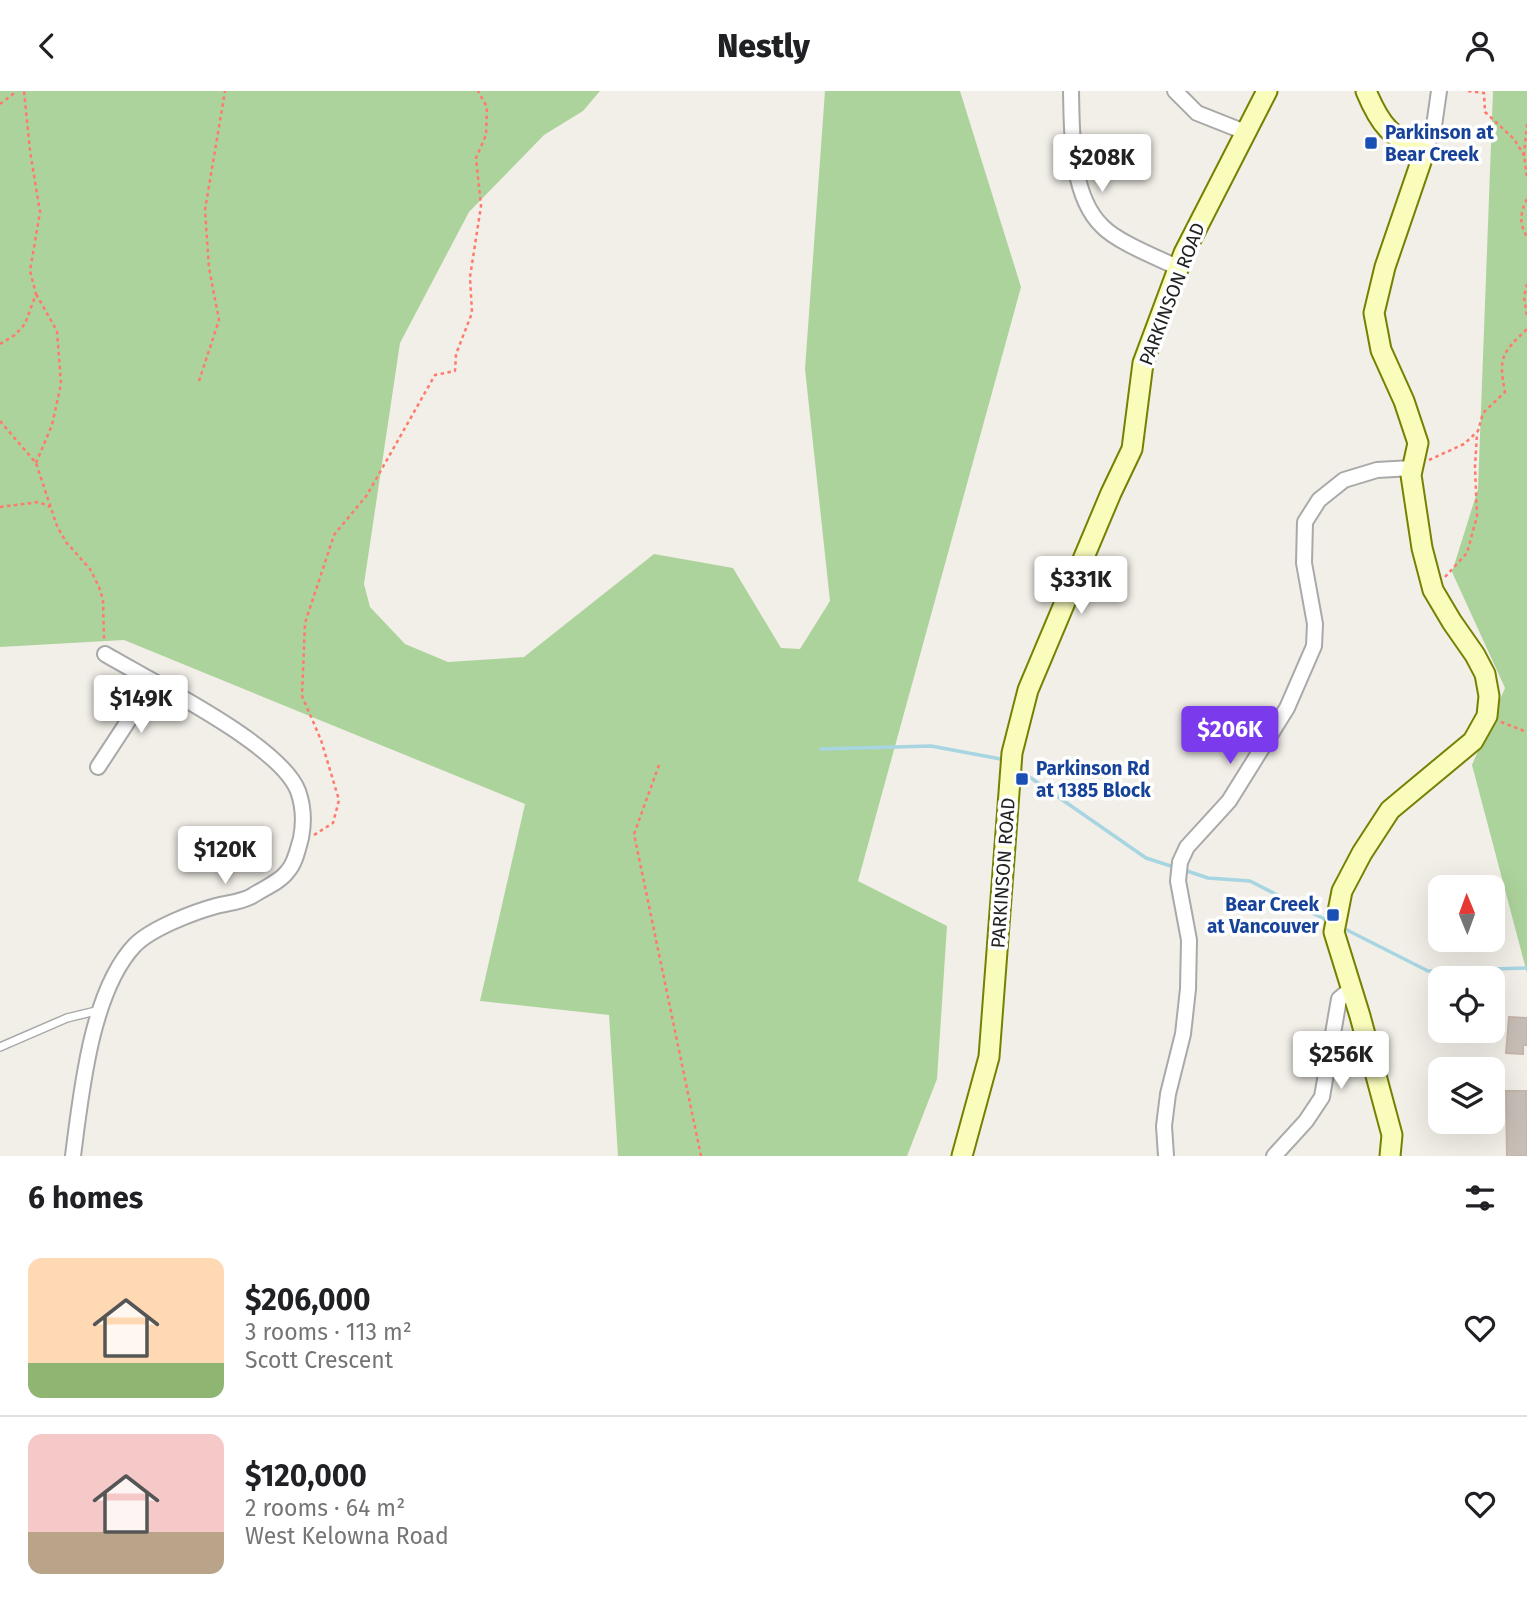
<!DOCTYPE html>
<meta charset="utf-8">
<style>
:root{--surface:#fff;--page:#f6f6f6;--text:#202124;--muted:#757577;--line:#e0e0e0;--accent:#7c3aed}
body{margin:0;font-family:"Fira Sans",sans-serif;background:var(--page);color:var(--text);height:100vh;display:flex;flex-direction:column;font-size:26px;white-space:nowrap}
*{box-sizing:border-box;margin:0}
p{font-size:23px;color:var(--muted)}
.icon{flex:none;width:38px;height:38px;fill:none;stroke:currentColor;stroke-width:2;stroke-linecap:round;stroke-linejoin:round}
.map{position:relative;height:1065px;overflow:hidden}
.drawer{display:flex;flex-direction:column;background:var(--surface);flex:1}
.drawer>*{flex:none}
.needle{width:46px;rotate:359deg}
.buttons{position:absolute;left:1428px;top:784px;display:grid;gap:14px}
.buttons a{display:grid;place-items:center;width:77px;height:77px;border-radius:14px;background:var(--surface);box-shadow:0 7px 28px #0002;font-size:35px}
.price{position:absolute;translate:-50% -60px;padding:0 16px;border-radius:7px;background:#fff;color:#222;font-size:23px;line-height:46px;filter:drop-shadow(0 2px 4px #0008)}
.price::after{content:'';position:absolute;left:50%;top:42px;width:21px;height:16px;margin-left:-10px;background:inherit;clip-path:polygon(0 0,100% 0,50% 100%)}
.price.active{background:var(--accent);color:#fff}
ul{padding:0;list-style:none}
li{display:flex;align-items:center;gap:21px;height:175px;padding:0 28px}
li+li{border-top:2px solid var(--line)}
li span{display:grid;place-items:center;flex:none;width:196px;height:140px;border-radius:14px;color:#555}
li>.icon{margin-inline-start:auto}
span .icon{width:84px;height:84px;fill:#fffc;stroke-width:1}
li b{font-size:30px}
h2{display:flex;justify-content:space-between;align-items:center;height:84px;padding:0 28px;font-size:30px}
header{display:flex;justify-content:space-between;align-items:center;height:91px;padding:0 28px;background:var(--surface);font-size:32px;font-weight:800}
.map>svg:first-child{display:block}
</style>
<header><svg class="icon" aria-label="back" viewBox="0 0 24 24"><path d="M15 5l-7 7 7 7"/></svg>Nestly<svg class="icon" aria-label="person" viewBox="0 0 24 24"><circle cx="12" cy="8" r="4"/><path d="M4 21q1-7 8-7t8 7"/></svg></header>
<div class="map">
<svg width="1527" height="1065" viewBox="0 0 1527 1065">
<rect width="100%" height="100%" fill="#f2efe8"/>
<!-- forest -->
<g fill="#add39c">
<path d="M0 0H600L583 20 544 44 469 121 400 252 364 493 370 516 405 553 448 571 524 566 654 463 733 477 781 557 800 558 830 510 805 278 825 0H960L1021 196 858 790 947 835 937 988 907 1065H618L609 924 480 910 525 713 124 549 0 556Z"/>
<path d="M1493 0H1527V882L1472 674 1505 597 1452 481 1478 398Z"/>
</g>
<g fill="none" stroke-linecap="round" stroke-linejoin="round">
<!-- stream -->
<g stroke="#a7d5e1" stroke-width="3.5">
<path d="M821 658 931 655 1006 669"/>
<path d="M1018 678 1146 767 1177 777"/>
<path d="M1184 779 1208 787 1250 790 1330 831"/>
<path d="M1343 837 1428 880 1527 877"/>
</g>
</g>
<!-- building -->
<g fill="#c7beb7" stroke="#c5b5aa" stroke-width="2">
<path d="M1509 926 1527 927V954H1523V963L1506 962Z"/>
<path d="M1506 1000H1526L1527 1065H1507Z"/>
</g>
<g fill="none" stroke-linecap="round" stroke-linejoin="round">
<defs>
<path id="lane" d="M0 956 67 927 100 919"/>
<g id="street">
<path d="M1071 0C1072 41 1070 104 1102 135 1117 151 1158 167 1179 177"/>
<path d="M1175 0 1197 22 1245 41"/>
<path d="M1424 62 1434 35 1439 0"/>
<path d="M98 676 153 592"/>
<path d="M73 1065C81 1003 91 900 135 854 152 837 194 821 216 815 228 812 242 811 252 805 262 798 280 791 287 781 295 773 298 758 301 747 304 732 303 714 298 700 280 653 150 590 105 563"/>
<path d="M1166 1065 1164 1035 1168 1003 1183 943 1188 898 1189 849 1178 790 1180 771 1187 756 1229 710 1287 617 1314 555 1315 533 1304 472 1305 431 1319 409 1344 389 1377 379 1412 377"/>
<path d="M1274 1065 1306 1030 1322 1006 1339 908 1351 898"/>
</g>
<g id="secondary">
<path d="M1366 0C1381 36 1390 44 1424 62L1385 176 1374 222 1381 259 1404 310 1418 352 1411 384 1422 457 1433 499 1452 531 1475 564 1485 583 1489 605 1487 625 1473 650 1390 719 1362 762 1342 800 1334 841 1360 925 1392 1044 1390 1065"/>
<path d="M962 1065 989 966 1012 662 1028 599 1111 402 1132 358 1143 272 1184 162 1267 0"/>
</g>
</defs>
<!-- lane casing -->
<use href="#lane" stroke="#a9a9a9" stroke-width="10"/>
<!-- street casing -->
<use href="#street" stroke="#a9a9a9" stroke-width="18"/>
<!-- secondary casing -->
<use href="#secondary" stroke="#758100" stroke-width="23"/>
<!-- path -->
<g stroke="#ff796c" stroke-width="2.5" stroke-dasharray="3.5 3.5" stroke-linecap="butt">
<path d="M1468 0 1484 2 1485 21 1514 48 1524 64 1527 66"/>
<path d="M0 13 17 0"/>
<path d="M1527 33 1524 64 1527 87"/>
<path d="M1527 108C1520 122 1519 132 1527 146"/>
<path d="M1527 193 1524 206 1527 225"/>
<path d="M0 253 15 244 25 233 36 203 30 180 40 121 30 60 24 0"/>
<path d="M199 290 219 229 209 177 205 119 225 0"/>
<path d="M0 330 36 372 57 435 66 451 90 478 99 496 103 509 104 549"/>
<path d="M1429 369 1464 353 1478 340 1483 322 1505 301C1498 266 1502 262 1527 238"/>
<path d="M36 372 52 334 61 293 57 240 36 203"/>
<path d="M0 416 39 411 50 416"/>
<path d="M1445 486 1467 462 1477 425 1475 376 1477 342"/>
<path d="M1501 631 1527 641"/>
<path d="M659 674 634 743 701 1065"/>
<path d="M314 744 333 732 339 709 321 649 302 605 305 532 334 444 367 404 435 284 455 280 456 263 472 222 470 186 481 115 476 67 486 44 487 16 478 0"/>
</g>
<!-- lane -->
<use href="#lane" stroke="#fff" stroke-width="7"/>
<!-- street -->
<use href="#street" stroke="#fff" stroke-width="14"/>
<!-- secondary -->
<use href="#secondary" stroke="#fafcbc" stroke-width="19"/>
</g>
<!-- markers -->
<g fill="#1a4fb4" stroke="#fff" stroke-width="2.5">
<rect x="1364" y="45" width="14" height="14" rx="3.5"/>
<rect x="1015" y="681" width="14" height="14" rx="3.5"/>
<rect x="1326" y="817" width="14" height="14" rx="3.5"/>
</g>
<g text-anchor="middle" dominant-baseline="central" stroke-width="7" stroke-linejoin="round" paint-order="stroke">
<!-- transit labels -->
<g font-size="19" font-weight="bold" fill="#164399" stroke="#fff" text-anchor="start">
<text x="1385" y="41">Parkinson at<tspan x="1385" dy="22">Bear Creek</tspan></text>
<text x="1036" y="677">Parkinson Rd<tspan x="1036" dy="22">at 1385 Block</tspan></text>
<text x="1319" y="813" text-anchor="end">Bear Creek<tspan x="1319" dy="22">at Vancouver</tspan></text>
</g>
<!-- street labels -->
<g font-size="19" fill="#222" stroke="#fff">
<text transform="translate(1172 203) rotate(-69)">PARKINSON ROAD</text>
<text transform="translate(1003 782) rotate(-86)">PARKINSON ROAD</text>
</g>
</g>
</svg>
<div class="buttons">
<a><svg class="needle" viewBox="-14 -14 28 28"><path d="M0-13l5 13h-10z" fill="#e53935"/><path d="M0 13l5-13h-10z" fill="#757577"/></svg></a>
<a><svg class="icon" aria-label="locate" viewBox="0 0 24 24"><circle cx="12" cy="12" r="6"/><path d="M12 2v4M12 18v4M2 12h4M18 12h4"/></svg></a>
<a><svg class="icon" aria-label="layers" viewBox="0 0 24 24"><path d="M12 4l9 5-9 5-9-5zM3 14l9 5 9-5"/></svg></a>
</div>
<b class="price" style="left:1102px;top:103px">$208K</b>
<b class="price" style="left:1081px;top:525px">$331K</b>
<b class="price" style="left:141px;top:644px">$149K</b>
<b class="price active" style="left:1230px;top:675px">$206K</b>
<b class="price" style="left:225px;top:795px">$120K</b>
<b class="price" style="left:1341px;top:1000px">$256K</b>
</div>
<section class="drawer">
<h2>6 homes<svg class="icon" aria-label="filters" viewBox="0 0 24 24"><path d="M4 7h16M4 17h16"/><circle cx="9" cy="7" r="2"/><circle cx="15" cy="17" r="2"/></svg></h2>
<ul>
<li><span style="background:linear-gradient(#ffd9b3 75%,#8fb573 0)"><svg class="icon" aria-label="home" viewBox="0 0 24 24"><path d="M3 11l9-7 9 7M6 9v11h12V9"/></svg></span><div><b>$206,000</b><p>3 rooms · 113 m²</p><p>Scott Crescent</p></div><svg class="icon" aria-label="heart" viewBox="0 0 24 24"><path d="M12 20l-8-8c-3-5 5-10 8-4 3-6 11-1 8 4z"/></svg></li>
<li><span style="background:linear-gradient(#f6c9c9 70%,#b9a48a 0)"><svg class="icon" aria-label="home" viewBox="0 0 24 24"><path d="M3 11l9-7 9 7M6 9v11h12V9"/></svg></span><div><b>$120,000</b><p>2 rooms · 64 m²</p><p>West Kelowna Road</p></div><svg class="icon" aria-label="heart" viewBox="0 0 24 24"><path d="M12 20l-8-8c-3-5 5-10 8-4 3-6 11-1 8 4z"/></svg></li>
</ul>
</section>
